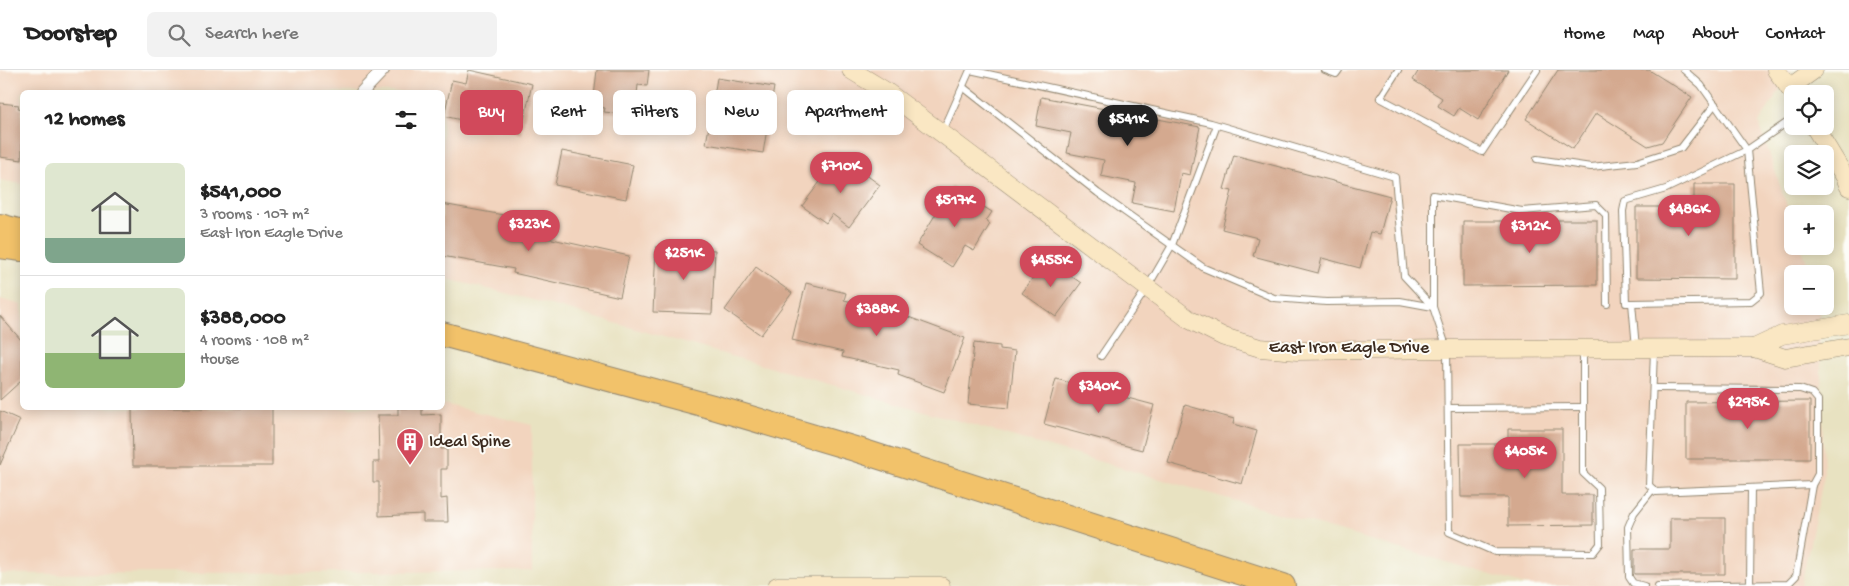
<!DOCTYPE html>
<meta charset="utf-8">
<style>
:root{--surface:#fff;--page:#f2f2f2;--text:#222;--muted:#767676;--line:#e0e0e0;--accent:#d1495b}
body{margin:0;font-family:"Gochi Hand",sans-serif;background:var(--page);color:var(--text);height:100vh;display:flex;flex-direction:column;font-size:19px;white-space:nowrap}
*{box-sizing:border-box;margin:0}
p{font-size:16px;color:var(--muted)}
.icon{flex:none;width:28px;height:28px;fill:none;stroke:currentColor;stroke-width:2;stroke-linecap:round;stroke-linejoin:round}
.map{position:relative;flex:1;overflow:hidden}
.details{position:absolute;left:20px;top:20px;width:425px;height:320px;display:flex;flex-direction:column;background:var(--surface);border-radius:8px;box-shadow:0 2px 12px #0003}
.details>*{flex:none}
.guide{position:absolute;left:460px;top:20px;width:475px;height:45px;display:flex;gap:10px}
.controls{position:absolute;left:1784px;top:15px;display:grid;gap:10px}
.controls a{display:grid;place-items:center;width:50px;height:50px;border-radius:8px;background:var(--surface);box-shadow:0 2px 12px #0003;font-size:25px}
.price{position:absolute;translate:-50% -42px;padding:0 11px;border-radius:18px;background:var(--accent);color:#fff;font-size:16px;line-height:32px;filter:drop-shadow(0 1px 2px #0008)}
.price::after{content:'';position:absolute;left:50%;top:30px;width:15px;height:11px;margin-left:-8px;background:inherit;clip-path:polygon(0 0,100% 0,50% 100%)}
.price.current{background:#222;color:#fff}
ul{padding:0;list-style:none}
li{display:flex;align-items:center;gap:15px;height:125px;padding:0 25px}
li+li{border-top:1px solid var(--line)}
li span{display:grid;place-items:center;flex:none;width:140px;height:100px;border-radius:8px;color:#555}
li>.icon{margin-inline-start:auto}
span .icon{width:60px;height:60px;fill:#fffc;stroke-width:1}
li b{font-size:21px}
h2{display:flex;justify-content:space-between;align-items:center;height:60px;padding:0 25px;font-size:21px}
.pill{padding:0 18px;border-radius:8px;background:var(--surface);box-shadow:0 2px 12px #0003;font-size:18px;line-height:45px}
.pill.current{background:var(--accent);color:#fff}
header{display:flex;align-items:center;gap:30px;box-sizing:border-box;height:70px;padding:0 25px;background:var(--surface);border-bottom:1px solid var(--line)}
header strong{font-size:24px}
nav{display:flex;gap:28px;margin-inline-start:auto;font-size:18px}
.search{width:350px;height:45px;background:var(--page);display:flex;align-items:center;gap:12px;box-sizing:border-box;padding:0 18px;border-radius:8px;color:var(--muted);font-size:19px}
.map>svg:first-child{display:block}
</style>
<header>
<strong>Doorstep</strong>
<div class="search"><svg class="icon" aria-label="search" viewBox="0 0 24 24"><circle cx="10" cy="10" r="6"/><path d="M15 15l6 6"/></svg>Search here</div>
<nav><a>Home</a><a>Map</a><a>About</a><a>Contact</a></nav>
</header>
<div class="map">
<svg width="1849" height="516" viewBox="0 0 1849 516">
<rect width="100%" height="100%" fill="#fdfcf7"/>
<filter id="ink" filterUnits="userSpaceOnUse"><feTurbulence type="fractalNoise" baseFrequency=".02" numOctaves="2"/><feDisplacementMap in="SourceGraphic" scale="10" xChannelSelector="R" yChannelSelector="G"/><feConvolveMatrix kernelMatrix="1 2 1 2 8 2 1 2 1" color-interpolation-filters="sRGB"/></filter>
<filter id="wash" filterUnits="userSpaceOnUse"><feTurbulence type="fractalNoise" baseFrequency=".0096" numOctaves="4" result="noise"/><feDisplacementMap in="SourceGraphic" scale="20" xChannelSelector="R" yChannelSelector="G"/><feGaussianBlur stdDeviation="1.12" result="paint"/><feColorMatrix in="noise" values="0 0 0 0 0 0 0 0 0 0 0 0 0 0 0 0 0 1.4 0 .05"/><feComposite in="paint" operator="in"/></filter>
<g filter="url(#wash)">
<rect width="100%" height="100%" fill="#e8e2c1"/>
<!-- built -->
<g fill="#f2d4be">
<path d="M0 0H1792L1759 53 1792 151V176H1801L1811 204H1792V236H1819L1824 405 1801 516H1529L1008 365 537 231 443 208 442 22H22V114L0 110Z"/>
<path d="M0 229 22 235V338H442L443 334 532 355V501L0 504Z"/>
</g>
<g id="blocks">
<!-- building -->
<g fill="#d4a98f">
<path d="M469 0 532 14 521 64 444 46 452 10 466 13Z"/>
<path d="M597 0H649L647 16 638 15 635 41 624 40 623 44 604 42 605 38 593 36Z"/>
<path d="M1419 0H1508L1478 50 1459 38 1454 46 1438 36 1442 28 1413 10Z"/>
<path d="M1558 0H1649L1692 27 1662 72 1648 76 1596 43 1573 79 1526 49Z"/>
<path d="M717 8 774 17 763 83 706 74Z"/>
<path d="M1041 27 1200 57 1190 105 1181 103 1174 141 1132 133 1136 113 1101 106 1104 90 1067 83 1071 63 1036 56Z"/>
<path d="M0 33 19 35 18 38 22 39V90L0 87Z"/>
<path d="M562 81 633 95 626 129 555 115Z"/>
<path d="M1234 85 1390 126 1380 164 1370 162 1360 198 1322 188 1318 203 1253 186 1258 168 1222 159 1232 121 1224 119Z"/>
<path d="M837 89 851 100 854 96 880 115 849 157 832 144 826 153 802 136Z"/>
<path d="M1694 114H1735V209L1636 208V137H1668V134H1694Z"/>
<path d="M952 117 992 142 986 151 990 154 974 181 965 176 952 197 917 175Z"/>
<path d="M442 134 509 146 507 159 629 186 620 227 513 203 514 199 442 186Z"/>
<path d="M1554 150H1597V215L1463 216V151H1506V156H1554Z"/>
<path d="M656 177 715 180 712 244 653 242Z"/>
<path d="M1047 189 1081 213 1056 247 1022 223Z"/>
<path d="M756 197 792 223 761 265 725 240Z"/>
<path d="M806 213 846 223 844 230 904 243 903 245 965 268 944 322 898 305 899 300 842 287 843 282 792 270Z"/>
<path d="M0 246 22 271V310L0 330Z"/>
<path d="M974 273 1000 276V279L1015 281 1009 338 968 334Z"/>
<path d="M1056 309 1154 335 1142 380 1044 354Z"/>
<path d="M1810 331V389H1686V332Z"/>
<path d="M1185 335 1234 349 1233 354 1257 361 1242 414 1168 393Z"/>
<path d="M132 338H272V396H133Z"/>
<path d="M398 338H422V345L441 344V379H447V399H441V429L447 428 448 452H423V444L379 446V412H373V392H379L378 345H398Z"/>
<path d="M0 341 20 350 0 395Z"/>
<path d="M1508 359H1562V425H1593V455L1508 456V427H1461L1460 374H1508Z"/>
<path d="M1670 448H1725V504H1634V479H1670Z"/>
</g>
</g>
</g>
<g filter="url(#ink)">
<use href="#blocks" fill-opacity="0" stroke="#928670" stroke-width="1"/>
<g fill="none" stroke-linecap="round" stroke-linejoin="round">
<defs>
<g id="lane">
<path d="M1325 0 1336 4 1339 0"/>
<path d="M1398 0 1380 28 1482 82 1537 0"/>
<path d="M963 17 1098 123 1204 198 1274 228 1326 232 1400 231 1433 237V125L1522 141 1596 135 1606 145 1607 234"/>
<path d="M943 61 970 0 1211 53 1395 107 1404 206 1433 237 1447 279 1449 462 1495 482 1593 483 1600 474 1599 418 1583 403V281"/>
<path d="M1537 89 1591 97 1637 92 1681 78 1715 34"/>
<path d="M1632 233H1626L1623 141 1625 131 1666 119 1747 80 1701 15 1684 0"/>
<path d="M1636 278 1632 233 1751 231 1761 223 1747 80 1792 49"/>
<path d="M1654 280 1649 415 1656 422 1812 415"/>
<path d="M1101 286 1147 218 1172 175 1217 55"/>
<path d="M1653 318 1800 319 1812 323 1818 330V404L1812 415 1796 506 1788 514 1658 516"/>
<path d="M1448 338 1583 337"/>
<path d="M1750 515 1751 418"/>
<path d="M1644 516 1633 513 1629 507 1628 457 1634 443 1653 419"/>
</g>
<path id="street" d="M362 22 383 0"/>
<g id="secondary">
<path d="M851 0 887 22 1190 250 1224 267 1260 278 1297 281 1447 279 1754 278"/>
<path d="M1776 0 1794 24"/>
<path d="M1789 18 1814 0"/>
<path d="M1814 56 1845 107 1849 117"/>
<path d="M1849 254 1782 265 1754 278 1785 288 1849 277"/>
<path d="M777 516H941"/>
</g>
<g id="highway">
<path d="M0 156 22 162"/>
<path d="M0 176 22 179"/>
<path d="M442 264 713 337 855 379 1283 516"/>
</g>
</defs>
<!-- lane casing -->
<use href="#lane" stroke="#928670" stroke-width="8"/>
<!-- street casing -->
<use href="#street" stroke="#928670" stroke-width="14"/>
<!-- secondary casing -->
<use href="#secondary" stroke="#928670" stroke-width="19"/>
<!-- highway casing -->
<use href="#highway" stroke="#928670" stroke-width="26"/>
<!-- lane -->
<use href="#lane" stroke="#fff" stroke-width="6"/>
<!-- street -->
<use href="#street" stroke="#fff" stroke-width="12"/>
<!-- secondary -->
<use href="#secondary" stroke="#fae7c3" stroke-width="18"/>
<!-- highway -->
<use href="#highway" stroke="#f2c26a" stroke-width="24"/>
</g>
</g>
<!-- icons -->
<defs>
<symbol id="building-pin" viewBox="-11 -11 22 30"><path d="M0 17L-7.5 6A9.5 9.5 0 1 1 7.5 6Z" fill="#d1495b" stroke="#fdfcf7"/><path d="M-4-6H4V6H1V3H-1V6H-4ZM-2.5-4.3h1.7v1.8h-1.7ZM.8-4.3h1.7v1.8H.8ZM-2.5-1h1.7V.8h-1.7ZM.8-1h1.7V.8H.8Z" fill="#fff"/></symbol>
</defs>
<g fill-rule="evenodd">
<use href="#building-pin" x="394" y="356" width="32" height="43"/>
</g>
<g text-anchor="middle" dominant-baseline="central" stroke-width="4" stroke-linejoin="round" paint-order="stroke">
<!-- street labels -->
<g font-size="18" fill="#3b2a1e" stroke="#fdfcf7">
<text x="1349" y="278">East Iron Eagle Drive</text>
</g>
<!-- poi labels -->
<g font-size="18" fill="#3b2a1e" stroke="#fdfcf7" text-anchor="start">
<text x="429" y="372">Ideal Spine</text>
</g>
</g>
</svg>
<div class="controls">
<a><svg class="icon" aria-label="locate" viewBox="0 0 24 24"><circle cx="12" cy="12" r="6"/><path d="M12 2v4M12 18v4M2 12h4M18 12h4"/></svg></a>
<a><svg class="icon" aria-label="layers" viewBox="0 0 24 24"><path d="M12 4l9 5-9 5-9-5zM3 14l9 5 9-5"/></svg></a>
<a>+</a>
<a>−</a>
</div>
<b class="price current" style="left:1128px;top:77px">$541K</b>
<b class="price" style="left:841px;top:124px">$710K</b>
<b class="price" style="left:955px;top:158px">$517K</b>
<b class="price" style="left:1689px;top:167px">$486K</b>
<b class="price" style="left:529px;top:182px">$323K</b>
<b class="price" style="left:1530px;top:184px">$312K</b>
<b class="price" style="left:684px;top:211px">$251K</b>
<b class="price" style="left:1051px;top:218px">$455K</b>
<b class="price" style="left:877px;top:267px">$388K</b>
<b class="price" style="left:1099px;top:344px">$340K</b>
<b class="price" style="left:1748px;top:360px">$295K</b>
<b class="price" style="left:1525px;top:409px">$405K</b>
<div class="guide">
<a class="pill current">Buy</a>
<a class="pill">Rent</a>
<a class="pill">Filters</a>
<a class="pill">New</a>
<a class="pill">Apartment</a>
</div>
<section class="details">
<h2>12 homes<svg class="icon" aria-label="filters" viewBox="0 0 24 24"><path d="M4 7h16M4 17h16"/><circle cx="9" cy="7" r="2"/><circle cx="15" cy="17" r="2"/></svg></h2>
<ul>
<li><span style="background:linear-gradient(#dfe7d0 75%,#7fa58c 0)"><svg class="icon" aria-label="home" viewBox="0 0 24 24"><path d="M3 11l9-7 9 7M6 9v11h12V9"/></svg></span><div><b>$541,000</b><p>3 rooms · 107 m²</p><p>East Iron Eagle Drive</p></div></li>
<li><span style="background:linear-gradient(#dfe7d0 65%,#8fb573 0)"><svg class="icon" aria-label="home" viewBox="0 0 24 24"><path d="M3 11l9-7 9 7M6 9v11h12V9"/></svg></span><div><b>$388,000</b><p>4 rooms · 108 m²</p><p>House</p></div></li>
</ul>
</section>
</div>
